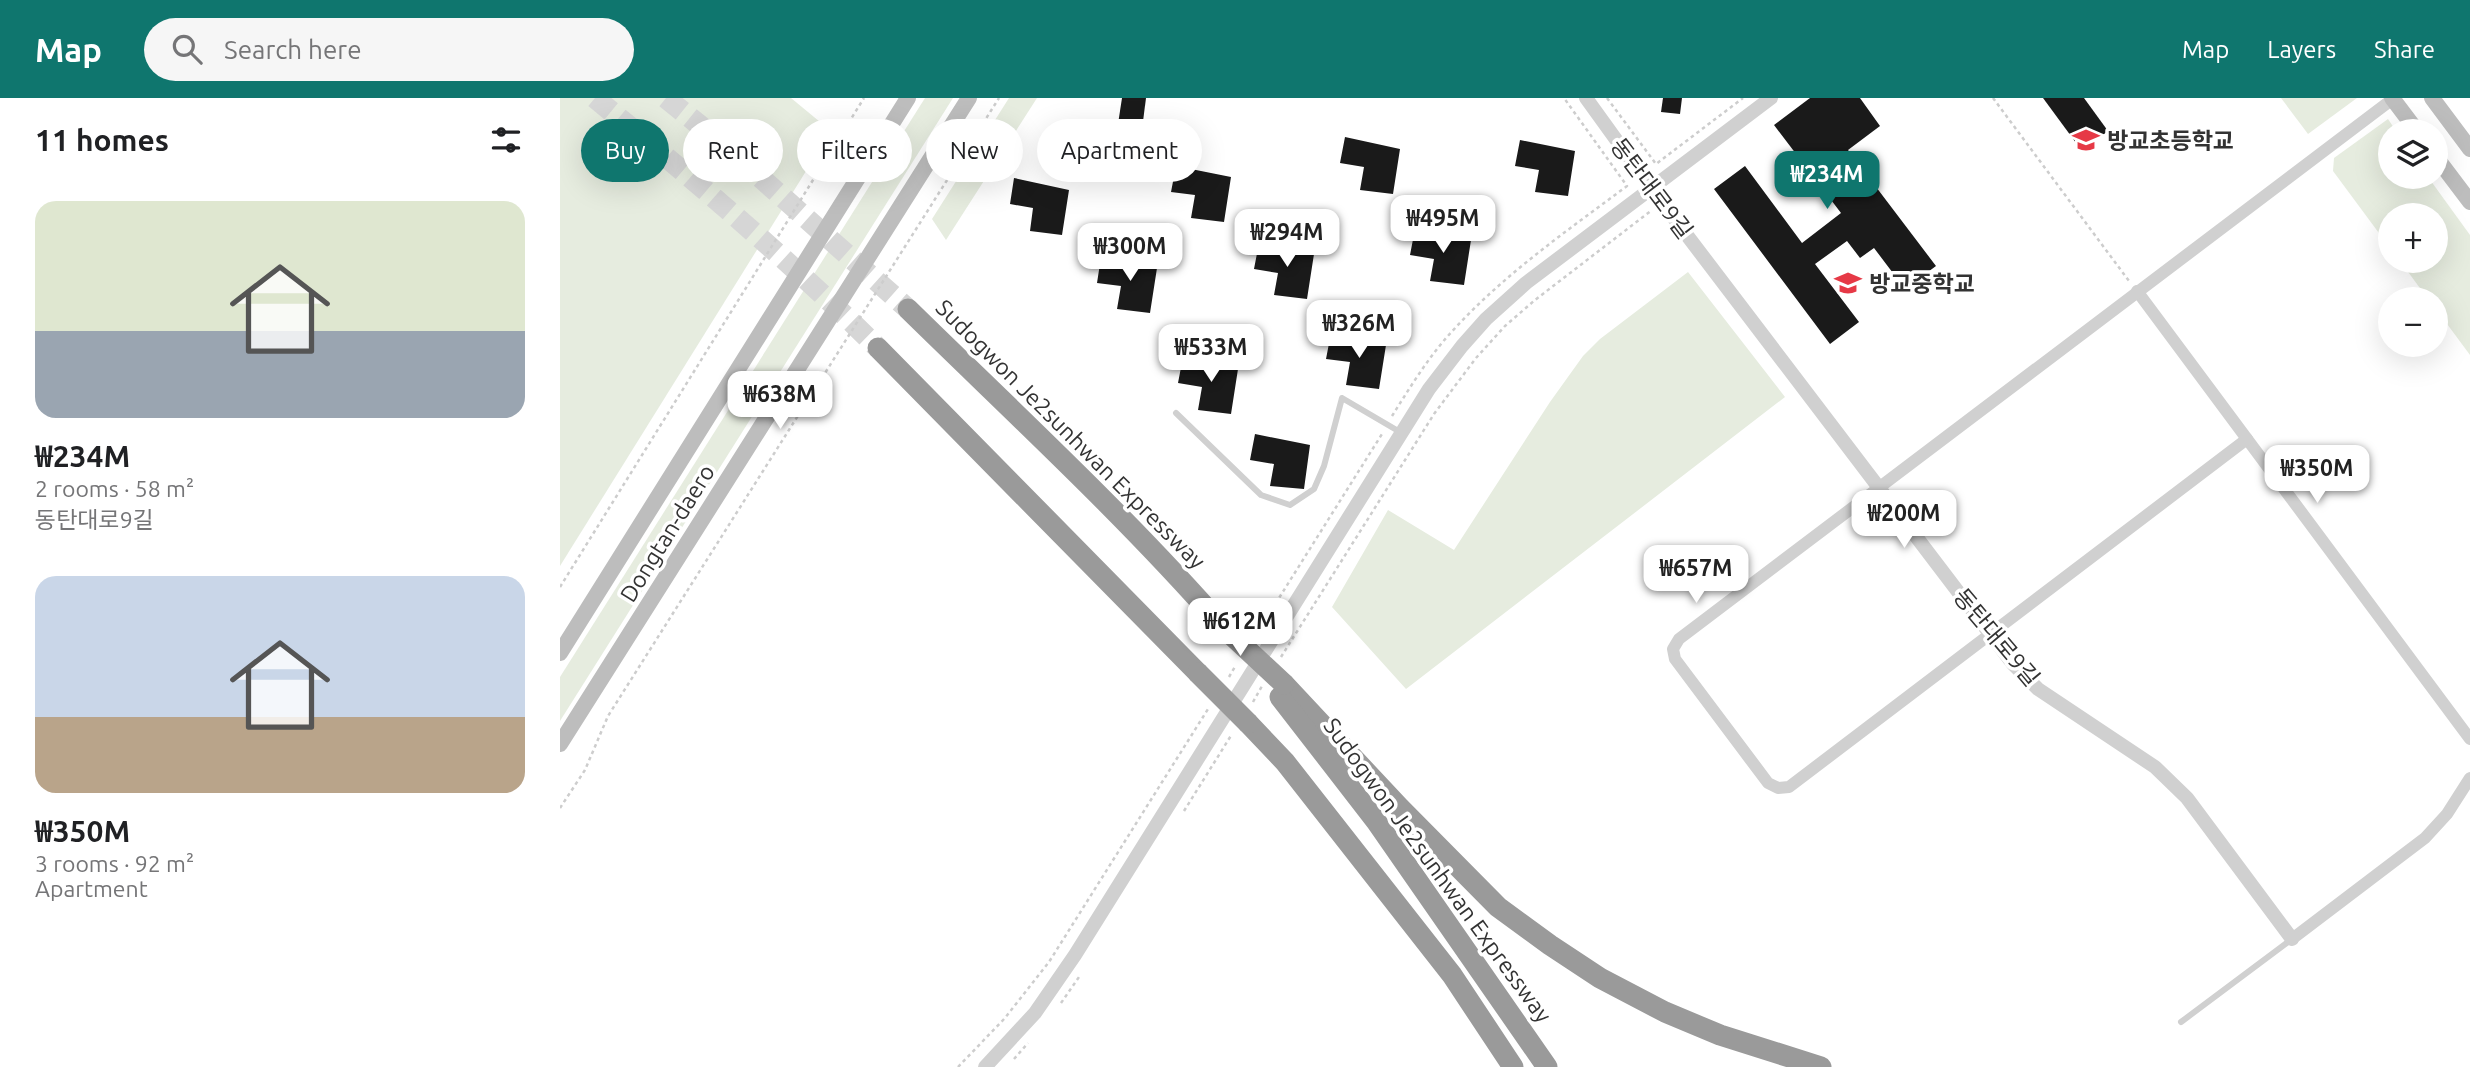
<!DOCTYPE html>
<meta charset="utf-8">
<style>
:root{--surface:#fff;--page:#f6f6f6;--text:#202124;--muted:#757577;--accent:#0f766e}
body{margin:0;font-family:Ubuntu,"Noto Sans KR",sans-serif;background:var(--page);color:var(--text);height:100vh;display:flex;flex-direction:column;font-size:26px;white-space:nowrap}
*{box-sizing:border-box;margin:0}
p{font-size:23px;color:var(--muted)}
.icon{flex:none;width:38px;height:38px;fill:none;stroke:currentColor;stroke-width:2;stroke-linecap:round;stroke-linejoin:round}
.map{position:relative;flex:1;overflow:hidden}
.sheet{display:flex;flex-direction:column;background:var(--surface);width:560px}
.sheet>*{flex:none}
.hud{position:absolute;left:21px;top:21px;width:665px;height:63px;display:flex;gap:14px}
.buttons{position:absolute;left:1818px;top:21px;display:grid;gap:14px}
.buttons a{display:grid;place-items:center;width:70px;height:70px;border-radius:50%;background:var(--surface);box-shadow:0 7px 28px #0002;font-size:35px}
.price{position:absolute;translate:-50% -60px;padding:0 16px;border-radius:14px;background:#fff;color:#222;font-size:23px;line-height:46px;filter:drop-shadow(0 2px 4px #0008)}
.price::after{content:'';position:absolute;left:50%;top:42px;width:21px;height:16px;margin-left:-10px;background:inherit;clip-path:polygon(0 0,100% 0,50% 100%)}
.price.active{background:var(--accent);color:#fff}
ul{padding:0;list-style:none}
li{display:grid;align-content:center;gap:14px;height:371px;padding:0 35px}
li span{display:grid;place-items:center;height:217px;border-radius:21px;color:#555}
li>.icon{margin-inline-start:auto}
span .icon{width:126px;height:126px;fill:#fffc;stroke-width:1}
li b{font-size:30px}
h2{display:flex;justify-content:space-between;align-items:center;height:84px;padding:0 35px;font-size:30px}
.tag{padding:0 24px;border-radius:32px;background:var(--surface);box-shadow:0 7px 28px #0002;font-size:24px;line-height:63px}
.tag.active{background:var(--accent);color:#fff}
header{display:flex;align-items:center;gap:42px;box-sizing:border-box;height:98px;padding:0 35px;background:var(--accent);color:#fff}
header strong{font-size:33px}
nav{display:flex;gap:38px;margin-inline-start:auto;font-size:24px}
.search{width:490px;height:63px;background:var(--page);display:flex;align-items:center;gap:18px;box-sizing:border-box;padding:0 24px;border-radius:38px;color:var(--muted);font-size:26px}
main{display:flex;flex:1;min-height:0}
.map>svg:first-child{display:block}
</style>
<header>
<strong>Map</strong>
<div class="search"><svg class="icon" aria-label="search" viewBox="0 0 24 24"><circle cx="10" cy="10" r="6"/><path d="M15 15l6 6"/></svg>Search here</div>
<nav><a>Map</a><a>Layers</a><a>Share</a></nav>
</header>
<main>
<section class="sheet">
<h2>11 homes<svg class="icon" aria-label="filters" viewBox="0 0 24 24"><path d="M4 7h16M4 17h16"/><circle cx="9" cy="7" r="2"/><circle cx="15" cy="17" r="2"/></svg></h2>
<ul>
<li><span style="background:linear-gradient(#dfe7d0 60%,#9aa5b1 0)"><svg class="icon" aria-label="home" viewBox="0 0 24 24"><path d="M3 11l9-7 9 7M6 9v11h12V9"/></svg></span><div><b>₩234M</b><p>2 rooms · 58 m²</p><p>동탄대로9길</p></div></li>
<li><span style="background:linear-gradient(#c9d6e8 65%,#b9a48a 0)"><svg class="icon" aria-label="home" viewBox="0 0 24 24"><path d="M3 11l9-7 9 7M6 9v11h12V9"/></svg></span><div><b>₩350M</b><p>3 rooms · 92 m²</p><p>Apartment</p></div></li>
</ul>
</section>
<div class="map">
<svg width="1910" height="969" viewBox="0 0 1910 969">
<rect width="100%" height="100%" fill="#fff"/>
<!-- green -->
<g fill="#e6ecdf">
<path d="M0 0H231L271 33 0 468Z"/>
<path d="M365 0H393L0 623V579Z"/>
<path d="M449 0H477L386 142 372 121Z"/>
<path d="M1721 0H1797L1748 36Z"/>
<path d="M1828 21 1836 33H1830V79H1868L1910 137V257L1876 211V201H1868L1840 163H1876V117H1830V150L1773 73 1774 60Z"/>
<path d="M1128 174 1225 299 846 591 772 509 828 412 894 452 990 304 1023 258 1040 241Z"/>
</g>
<!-- building -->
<g fill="#1a1a1a">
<path d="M562 0H586L582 31 558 26Z"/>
<path d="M1103 0H1122L1120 16 1101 14Z"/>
<path d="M1250 0H1300L1320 28 1288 52 1376 168 1345 191 1314 150 1300 160 1287 143 1255 166 1299 224 1270 246 1154 91 1185 68 1242 145 1281 115 1214 27Z"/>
<path d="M1483 0H1524L1548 33 1522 53Z"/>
<path d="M785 39 840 51 833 96 800 92 804 69 780 65Z"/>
<path d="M960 42 1015 53 1008 98 975 94 979 72 955 68Z"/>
<path d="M616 68 671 79 664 124 631 120 635 97 611 94Z"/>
<path d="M454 80 509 92 502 137 470 133 473 110 450 106Z"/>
<path d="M855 131 911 142 904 187 870 183 874 161 850 157Z"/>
<path d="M699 145 754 156 747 201 714 197 718 175 694 171Z"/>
<path d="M541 159 597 170 590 215 557 211 561 188 537 185Z"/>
<path d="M771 235 826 247 819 291 786 287 790 264 766 261Z"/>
<path d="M623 259 678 271 671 316 638 312 642 289 618 285Z"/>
<path d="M695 336 750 347 744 391 710 388 714 366 690 362Z"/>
</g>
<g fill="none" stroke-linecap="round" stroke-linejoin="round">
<!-- motorway-tunnel -->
<g stroke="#d6d6d6" stroke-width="21" stroke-dasharray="21 10" stroke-linecap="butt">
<path d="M35 0C132 80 228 161 318 250"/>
<path d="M106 0 164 47 348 211"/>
</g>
<!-- path -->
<g stroke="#cdcdcd" stroke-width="2.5" stroke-dasharray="3.5 3.5" stroke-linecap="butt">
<path d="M1047 0 1096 66 1183 0"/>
<path d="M1433 0 1569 183"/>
<path d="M832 318C849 291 866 263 887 239 939 180 1004 135 1067 88L1004 0"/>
<path d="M0 489 304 0"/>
<path d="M697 535 822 336"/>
<path d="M721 559 874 316 916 260 945 228 975 202 1092 112"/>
<path d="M669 579 676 567"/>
<path d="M693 604 702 588"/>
<path d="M0 710 25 672 48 618 439 0"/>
<path d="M624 713 672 636"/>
<path d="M501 905 519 879"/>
<path d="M454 961 468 945"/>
<path d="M398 969 445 920 489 864 648 611"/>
</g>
<!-- service -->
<g stroke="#d0d0d0" stroke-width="6">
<path d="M616 315 701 397 730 407 754 391 764 368 782 300 840 334"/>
<path d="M1621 924 1732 841"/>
</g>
<!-- minor -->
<g stroke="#d0d0d0" stroke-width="12">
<path d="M1577 193 1910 641"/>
<path d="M1687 341 1229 689 1218 690 1208 685 1115 561 1113 551 1119 541 1834 0"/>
<path d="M1732 841 1865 740 1887 716 1910 680"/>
</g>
<!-- tertiary -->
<g stroke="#d0d0d0" stroke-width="14">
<path d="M1026 0 1091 90 1453 566 1478 591 1595 669 1627 700 1732 841"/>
<path d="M425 969 475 915 515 857 869 291 902 248 926 221 966 185 1211 0"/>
</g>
<!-- secondary -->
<g stroke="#bdbdbd" stroke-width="16">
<path d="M1832 0 1857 33"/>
<path d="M1872 0 1910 51"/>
<path d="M1876 59 1910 104"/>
<path d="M0 555 348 0"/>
<path d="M0 646 409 0"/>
</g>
<!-- motorway -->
<g stroke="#9a9a9a" stroke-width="21">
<path d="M348 211C454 315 565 417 663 529"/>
<path d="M318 250 638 575"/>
<path d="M724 586 840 710 938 809 990 847 1040 880 1105 914 1160 937 1261 969"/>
<path d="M720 599 816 723 987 969"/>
<path d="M688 625 725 664 892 877 953 969"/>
</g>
<!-- motorway-bridge -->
<g stroke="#9a9a9a" stroke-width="21">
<path d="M663 529 724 586"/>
<path d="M638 575 688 625"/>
</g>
</g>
<!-- icons -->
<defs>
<symbol id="school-bare" viewBox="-9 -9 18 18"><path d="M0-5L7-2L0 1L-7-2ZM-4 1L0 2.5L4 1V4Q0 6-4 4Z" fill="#e63946" stroke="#fff" stroke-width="2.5" paint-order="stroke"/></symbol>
</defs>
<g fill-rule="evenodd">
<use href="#school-bare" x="1507" y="23" width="38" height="38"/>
<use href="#school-bare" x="1269" y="166" width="38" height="38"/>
</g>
<g text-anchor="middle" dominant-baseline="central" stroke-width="7" stroke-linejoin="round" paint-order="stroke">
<!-- poi labels -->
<g font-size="23" font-weight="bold" fill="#333" stroke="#fff" text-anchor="start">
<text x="1547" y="42">방교초등학교</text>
<text x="1309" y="185">방교중학교</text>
</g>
<!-- street labels -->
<g font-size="23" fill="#333" stroke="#fff">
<text transform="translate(1092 90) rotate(53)">동탄대로9길</text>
<text transform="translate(511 336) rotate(45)">Sudogwon Je2sunhwan Expressway</text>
<text transform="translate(107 435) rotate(-58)">Dongtan-daero</text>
<text transform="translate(1437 539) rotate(50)">동탄대로9길</text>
<text transform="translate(878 772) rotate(54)">Sudogwon Je2sunhwan Expressway</text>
</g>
</g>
</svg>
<div class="buttons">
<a><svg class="icon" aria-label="layers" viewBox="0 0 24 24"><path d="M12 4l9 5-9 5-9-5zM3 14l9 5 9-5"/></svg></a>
<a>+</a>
<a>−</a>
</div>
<b class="price active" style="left:1267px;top:113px">₩234M</b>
<b class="price" style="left:883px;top:157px">₩495M</b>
<b class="price" style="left:727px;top:171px">₩294M</b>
<b class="price" style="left:570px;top:185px">₩300M</b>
<b class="price" style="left:799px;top:262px">₩326M</b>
<b class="price" style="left:651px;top:286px">₩533M</b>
<b class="price" style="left:220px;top:333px">₩638M</b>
<b class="price" style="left:1757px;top:407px">₩350M</b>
<b class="price" style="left:1344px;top:452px">₩200M</b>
<b class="price" style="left:1136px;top:507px">₩657M</b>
<b class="price" style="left:680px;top:560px">₩612M</b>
<div class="hud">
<a class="tag active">Buy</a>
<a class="tag">Rent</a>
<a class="tag">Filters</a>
<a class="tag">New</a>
<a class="tag">Apartment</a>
</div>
</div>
</main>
